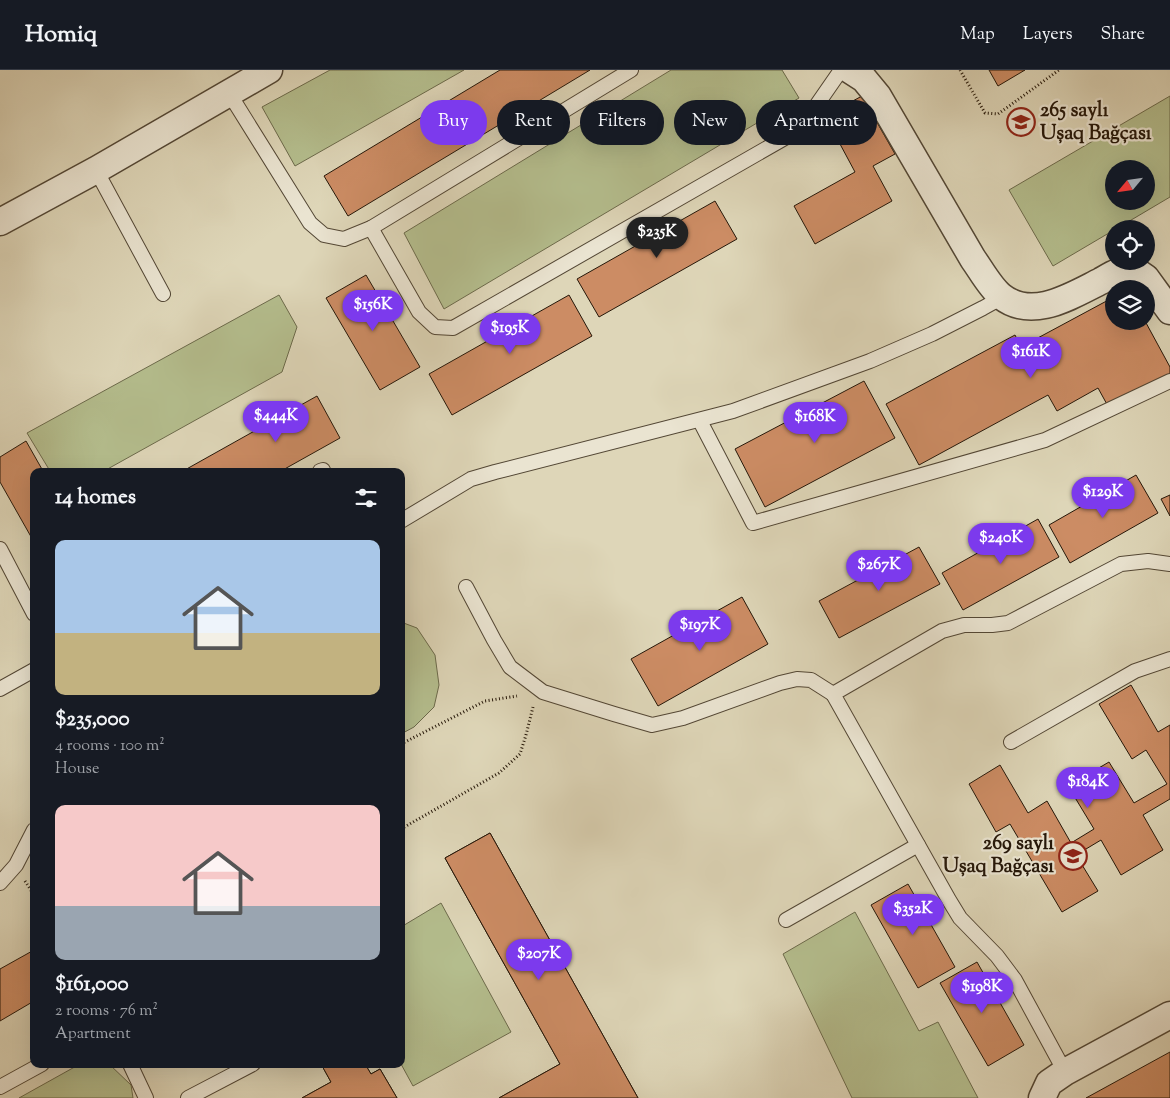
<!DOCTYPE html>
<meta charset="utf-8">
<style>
:root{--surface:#171b24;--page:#242831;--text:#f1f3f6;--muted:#9ea1a6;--line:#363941;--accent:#7c3aed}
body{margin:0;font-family:"Sorts Mill Goudy",serif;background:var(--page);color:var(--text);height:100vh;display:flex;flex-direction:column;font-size:19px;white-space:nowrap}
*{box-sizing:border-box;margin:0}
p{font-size:16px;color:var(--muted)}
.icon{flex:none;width:28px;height:28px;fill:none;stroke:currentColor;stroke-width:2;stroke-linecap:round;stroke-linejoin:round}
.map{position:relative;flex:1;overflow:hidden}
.side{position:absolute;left:30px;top:398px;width:375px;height:600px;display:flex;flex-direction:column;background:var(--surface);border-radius:10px;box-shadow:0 5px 20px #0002}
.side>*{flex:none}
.banner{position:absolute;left:420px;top:30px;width:475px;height:45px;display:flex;gap:10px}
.needle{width:32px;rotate:241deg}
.controls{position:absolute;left:1105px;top:90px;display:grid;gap:10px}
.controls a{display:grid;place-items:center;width:50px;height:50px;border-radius:50%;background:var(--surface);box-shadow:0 5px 20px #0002;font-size:25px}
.price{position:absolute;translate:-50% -42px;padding:0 11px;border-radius:18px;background:var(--accent);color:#fff;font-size:16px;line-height:32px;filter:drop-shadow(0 1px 2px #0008)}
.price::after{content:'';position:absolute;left:50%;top:30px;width:15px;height:11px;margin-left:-8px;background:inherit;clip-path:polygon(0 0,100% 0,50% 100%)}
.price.current{background:#222;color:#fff}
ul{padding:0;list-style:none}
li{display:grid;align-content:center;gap:10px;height:265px;padding:0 25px}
li span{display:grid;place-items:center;height:155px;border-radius:10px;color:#555}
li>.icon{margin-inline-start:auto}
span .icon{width:90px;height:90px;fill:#fffc;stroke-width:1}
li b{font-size:21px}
h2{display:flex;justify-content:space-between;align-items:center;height:60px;padding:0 25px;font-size:21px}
.tag{padding:0 18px;border-radius:22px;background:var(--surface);box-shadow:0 5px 20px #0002;font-size:18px;line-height:45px}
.tag.current{background:var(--accent);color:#fff}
header{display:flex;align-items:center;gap:30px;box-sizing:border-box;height:70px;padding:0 25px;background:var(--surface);border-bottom:1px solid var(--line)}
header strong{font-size:24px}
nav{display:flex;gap:28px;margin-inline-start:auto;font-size:18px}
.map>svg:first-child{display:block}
</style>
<header>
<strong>Homiq</strong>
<nav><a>Map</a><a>Layers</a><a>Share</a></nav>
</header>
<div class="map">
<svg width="1170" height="1028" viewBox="0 0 1170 1028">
<rect width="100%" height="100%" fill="#ded6b8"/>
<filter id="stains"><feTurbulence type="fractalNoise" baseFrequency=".004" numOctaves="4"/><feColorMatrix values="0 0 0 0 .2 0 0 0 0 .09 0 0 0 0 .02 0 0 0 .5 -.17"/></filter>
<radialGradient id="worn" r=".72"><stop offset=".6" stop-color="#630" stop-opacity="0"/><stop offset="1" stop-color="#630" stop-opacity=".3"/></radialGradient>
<!-- green -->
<g fill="#b4bd8d" stroke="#6c6a4b" fill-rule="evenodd">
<path d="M330 0H464L295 96 262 37Z"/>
<path d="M671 0H782L799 28 444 239 404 163Z"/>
<path d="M1170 26V127L1116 159H1114V160L1053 196 1009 120ZM1114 99H1146V131H1114Z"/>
<path d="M279 225 297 257 282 302 104 401H50L27 363Z"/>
<path d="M401 552 417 558 435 585 439 615 434 637 414 657 401 664Z"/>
<path d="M441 833 511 962 413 1016 401 994V857Z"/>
<path d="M855 842 919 961 938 952 978 1028H852L783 884Z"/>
<path d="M80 994H109L131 1015 133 1028H19Z"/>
</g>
<!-- building -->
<g fill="#cc8c64" stroke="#251709">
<path d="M500 0H590L348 146 324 106Z"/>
<path d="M989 0H1025L998 16Z"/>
<path d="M862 26 895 84 873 96 892 131 815 174 794 136 855 102 825 46Z"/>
<path d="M715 131 737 169 599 247 577 209Z"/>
<path d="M366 205 420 297 380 320 326 228Z"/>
<path d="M569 225 592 266 452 345 429 304Z"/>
<path d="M1114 227V251H1145L1170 297V305L1109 338 1098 318 1057 341 1048 325 919 395 886 334 1015 265 1021 277Z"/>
<path d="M864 311 895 368 765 437 735 379Z"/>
<path d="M317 326 340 368 281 401H183Z"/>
<path d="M26 371 43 401H34V472L0 412V387Z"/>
<path d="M1136 405 1158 443 1070 493 1049 455Z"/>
<path d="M1170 425V446L1161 429Z"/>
<path d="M1038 449 1059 487 963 540 942 503Z"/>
<path d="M919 477 940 514 839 568 819 531Z"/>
<path d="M742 527 768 574 658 636 631 589Z"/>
<path d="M1131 615 1158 662 1170 655V729L1143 745 1163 780 1121 805 1101 770 1076 785 1098 821 1062 842 1010 754 996 762 969 714 1000 695 1028 743 1047 731 1071 773 1094 759 1068 716 1109 692 1134 733 1167 714 1146 680 1132 689 1099 634Z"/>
<path d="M490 763 638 1028H499L560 994 445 788Z"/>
<path d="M490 763 638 1028H499L560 994 445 788Z"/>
<path d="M908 814 955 897 918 918 871 835Z"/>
<path d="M34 880V931L0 951V899Z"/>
<path d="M977 892 1024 975 988 996 940 913Z"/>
<path d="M1170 982V1028H1086Z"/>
<path d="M321 994H365L371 1004 380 999 397 1028H302L331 1012Z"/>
<path d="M321 994H365L371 1004 380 999 397 1028H302L331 1012Z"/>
</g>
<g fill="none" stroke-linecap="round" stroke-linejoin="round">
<defs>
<g id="lane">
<path d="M229 23 310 153 324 165 344 169 371 158 631 0"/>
<path d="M96 100 163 224"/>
<path d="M371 158 419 242 435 257 453 258 790 65 807 49 841 0"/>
<path d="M700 351 753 453 1045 370 1170 311"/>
<path d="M320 401 323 400"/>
<path d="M401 451 471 409 495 402 733 341 870 291 932 264 983 238 992 233 1001 225"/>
<path d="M0 479 34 544"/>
<path d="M466 517 494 570 510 597 543 622 614 644 652 655 683 648 780 613 797 609 811 610 833 624"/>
<path d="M0 619 34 600"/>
<path d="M1011 672 1135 601 1170 589"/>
<path d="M0 813 16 795 34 760"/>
<path d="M786 850 918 775"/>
<path d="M130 994 146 1028"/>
<path d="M1065 1002 1015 910 997 886 960 848 949 830 833 624 942 561 964 555H992L1008 553 1121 494 1148 491 1170 494"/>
<path d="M0 1017 42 994"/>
<path d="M188 1028 253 994"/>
</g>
<g id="street">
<path d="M850 0 864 9 878 26 973 189C981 200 990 217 1001 226 1032 251 1071 226 1101 211 1106 208 1112 204 1118 202 1123 201 1128 200 1133 199L1146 208 1170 241"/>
<path d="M0 152 96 100 269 0"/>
<path d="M1042 1028 1049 1013 1065 1002 1170 945"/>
</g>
</defs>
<!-- lane casing -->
<use href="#lane" stroke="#534735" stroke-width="16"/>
<!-- street casing -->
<use href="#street" stroke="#534735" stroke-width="29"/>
<!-- path -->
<g stroke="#251709" stroke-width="3" stroke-dasharray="1 2.5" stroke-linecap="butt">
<path d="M960 0 985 43 998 44 1059 0"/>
<path d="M401 674 485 631 517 626"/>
<path d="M401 759 499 703 520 684 526 665 533 637"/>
<path d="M25 811 34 825"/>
</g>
<!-- lane -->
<use href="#lane" stroke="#eae4d1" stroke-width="14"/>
<!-- street -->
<use href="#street" stroke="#eae4d1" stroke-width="26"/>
</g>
<!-- icons -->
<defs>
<symbol id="school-ring" viewBox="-11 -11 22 22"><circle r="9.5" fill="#eae4d1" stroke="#8f2418" stroke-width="1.5"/><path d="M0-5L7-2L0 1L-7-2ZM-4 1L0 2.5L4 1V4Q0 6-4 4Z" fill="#8f2418"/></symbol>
</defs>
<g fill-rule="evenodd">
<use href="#school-ring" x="1005" y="36" width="32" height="32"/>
<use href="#school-ring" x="1057" y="770" width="32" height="32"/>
</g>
<g text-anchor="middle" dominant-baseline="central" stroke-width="4.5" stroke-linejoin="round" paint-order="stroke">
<!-- poi labels -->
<g font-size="20" font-weight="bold" fill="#251709" stroke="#eae4d1" text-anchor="start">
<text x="1040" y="41">265 saylı<tspan x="1040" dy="23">Uşaq Bağçası</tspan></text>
<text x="1054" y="774" text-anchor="end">269 saylı<tspan x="1054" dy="23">Uşaq Bağçası</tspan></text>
</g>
</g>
<rect width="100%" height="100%" filter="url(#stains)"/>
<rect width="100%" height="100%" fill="url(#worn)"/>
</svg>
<div class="controls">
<a><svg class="needle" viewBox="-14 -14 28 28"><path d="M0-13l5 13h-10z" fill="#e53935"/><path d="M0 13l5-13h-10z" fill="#9ea1a6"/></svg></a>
<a><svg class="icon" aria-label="locate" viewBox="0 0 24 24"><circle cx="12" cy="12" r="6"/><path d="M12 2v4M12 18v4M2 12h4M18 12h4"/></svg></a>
<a><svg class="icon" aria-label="layers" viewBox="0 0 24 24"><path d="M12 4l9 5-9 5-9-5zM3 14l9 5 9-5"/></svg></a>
</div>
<b class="price current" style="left:657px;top:189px">$235K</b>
<b class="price" style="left:373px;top:262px">$156K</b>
<b class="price" style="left:510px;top:285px">$195K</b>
<b class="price" style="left:1031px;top:309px">$161K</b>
<b class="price" style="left:276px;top:373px">$444K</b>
<b class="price" style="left:815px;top:374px">$168K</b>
<b class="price" style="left:1103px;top:449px">$129K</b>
<b class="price" style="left:1001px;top:495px">$240K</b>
<b class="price" style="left:879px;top:522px">$267K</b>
<b class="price" style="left:700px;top:582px">$197K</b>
<b class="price" style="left:1088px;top:739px">$184K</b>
<b class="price" style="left:913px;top:866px">$352K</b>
<b class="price" style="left:539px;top:911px">$207K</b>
<b class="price" style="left:982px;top:944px">$198K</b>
<div class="banner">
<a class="tag current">Buy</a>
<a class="tag">Rent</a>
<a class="tag">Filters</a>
<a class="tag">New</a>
<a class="tag">Apartment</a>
</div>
<section class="side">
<h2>14 homes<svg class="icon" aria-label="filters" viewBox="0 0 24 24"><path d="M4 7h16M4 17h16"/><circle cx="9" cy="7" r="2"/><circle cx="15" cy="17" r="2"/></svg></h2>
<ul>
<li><span style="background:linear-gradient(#a9c7e8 60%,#c2b280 0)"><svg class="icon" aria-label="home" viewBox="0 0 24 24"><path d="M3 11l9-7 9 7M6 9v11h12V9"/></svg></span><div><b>$235,000</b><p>4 rooms · 100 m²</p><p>House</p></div></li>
<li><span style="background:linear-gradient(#f6c9c9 65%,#9aa5b1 0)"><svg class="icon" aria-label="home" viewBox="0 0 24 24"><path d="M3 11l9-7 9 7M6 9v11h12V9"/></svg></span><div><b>$161,000</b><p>2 rooms · 76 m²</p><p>Apartment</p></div></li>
</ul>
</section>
</div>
